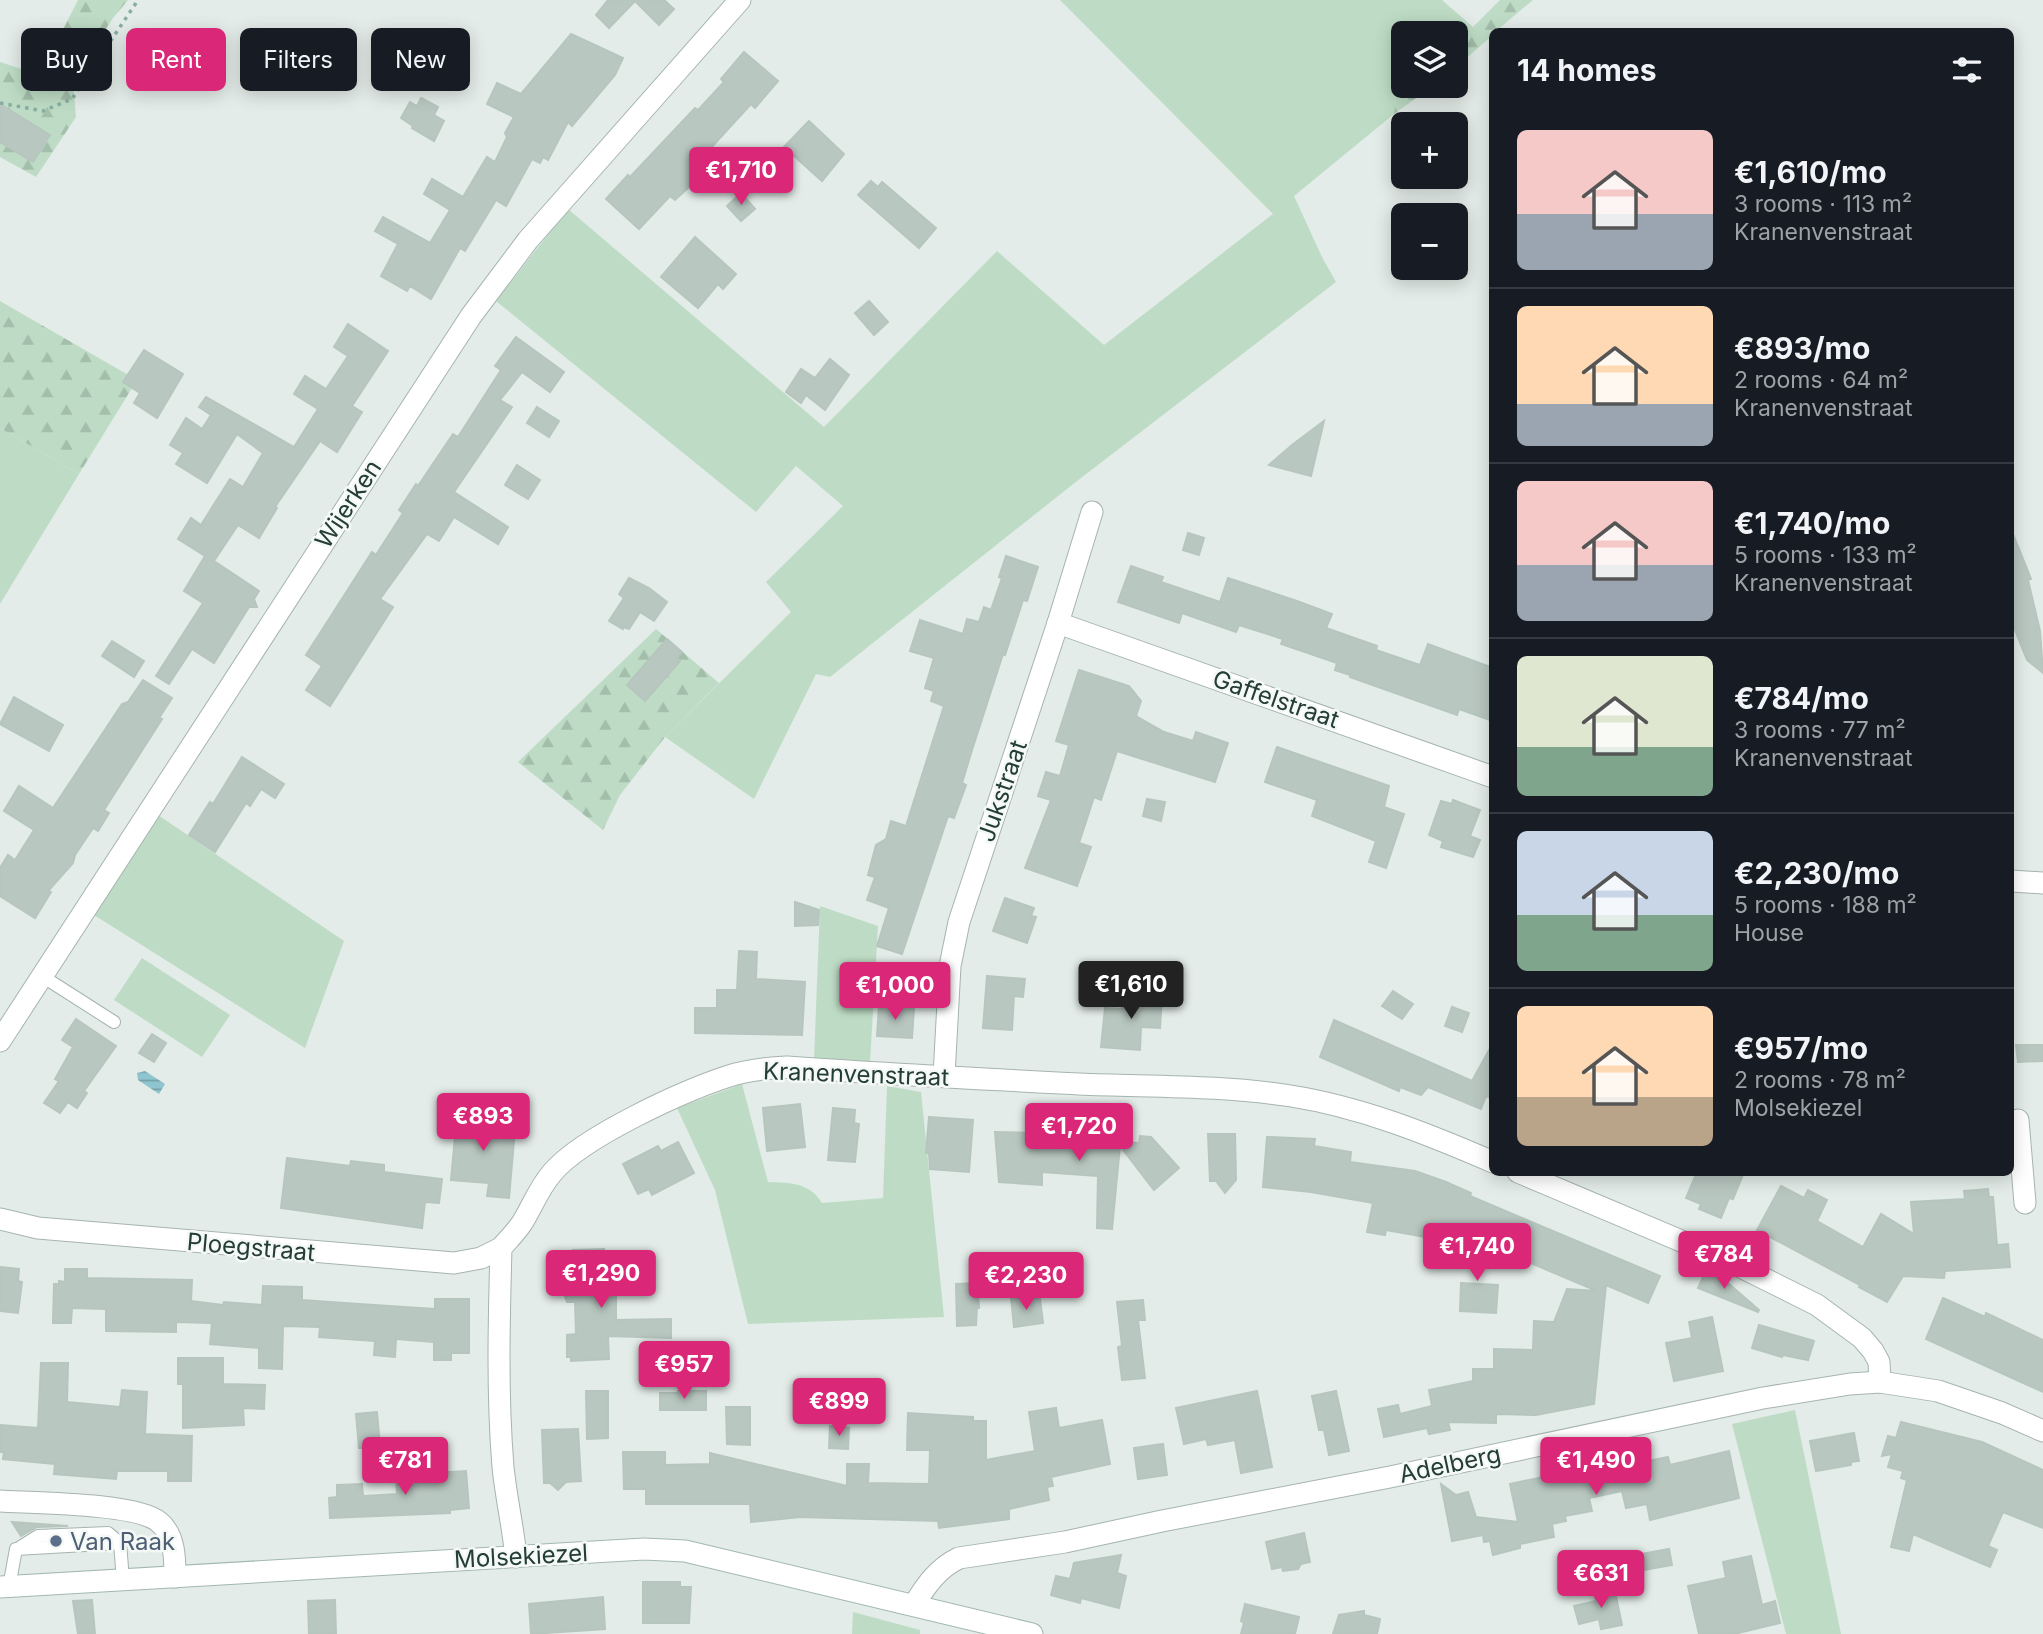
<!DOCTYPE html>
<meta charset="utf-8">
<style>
:root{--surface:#171b24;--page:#242831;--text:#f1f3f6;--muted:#9ea1a6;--line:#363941;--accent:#db2777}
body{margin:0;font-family:Inter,sans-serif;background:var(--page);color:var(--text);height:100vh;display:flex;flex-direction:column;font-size:26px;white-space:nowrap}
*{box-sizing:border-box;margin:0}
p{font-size:23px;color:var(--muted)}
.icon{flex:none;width:38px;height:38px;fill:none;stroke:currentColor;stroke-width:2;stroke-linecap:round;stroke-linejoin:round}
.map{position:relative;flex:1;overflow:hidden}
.details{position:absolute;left:1489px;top:28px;width:525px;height:1148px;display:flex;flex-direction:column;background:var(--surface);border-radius:10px;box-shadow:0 4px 18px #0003}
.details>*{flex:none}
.hud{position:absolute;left:21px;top:28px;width:665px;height:63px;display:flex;gap:14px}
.buttons{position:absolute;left:1391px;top:21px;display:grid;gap:14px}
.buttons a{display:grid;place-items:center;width:77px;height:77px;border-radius:10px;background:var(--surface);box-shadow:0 4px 18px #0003;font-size:35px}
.price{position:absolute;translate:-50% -60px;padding:0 16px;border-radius:7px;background:var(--accent);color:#fff;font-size:23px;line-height:46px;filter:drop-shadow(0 2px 4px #0008)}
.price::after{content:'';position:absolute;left:50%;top:42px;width:21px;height:16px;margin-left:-10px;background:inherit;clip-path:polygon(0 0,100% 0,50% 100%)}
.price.selected{background:#222;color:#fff}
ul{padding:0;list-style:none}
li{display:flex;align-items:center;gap:21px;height:175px;padding:0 28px}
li+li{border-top:2px solid var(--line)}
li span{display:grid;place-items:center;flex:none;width:196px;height:140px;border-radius:10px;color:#555}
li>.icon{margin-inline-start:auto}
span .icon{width:84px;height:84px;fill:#fffc;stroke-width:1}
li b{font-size:30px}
h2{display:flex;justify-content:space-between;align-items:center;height:84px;padding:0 28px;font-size:30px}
.tag{padding:0 24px;border-radius:10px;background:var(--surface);box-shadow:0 4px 18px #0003;font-size:24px;line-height:63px}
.tag.selected{background:var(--accent);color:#fff}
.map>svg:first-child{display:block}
</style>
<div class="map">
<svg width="2043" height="1634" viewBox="0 0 2043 1634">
<defs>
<pattern id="forest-firs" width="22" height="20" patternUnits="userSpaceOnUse" patternTransform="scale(1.75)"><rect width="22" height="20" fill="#bedcc5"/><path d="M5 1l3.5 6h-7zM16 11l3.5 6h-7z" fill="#a3beaa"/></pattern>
<pattern id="water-rules" width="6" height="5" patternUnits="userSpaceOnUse" patternTransform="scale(1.75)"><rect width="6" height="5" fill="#8fc5ce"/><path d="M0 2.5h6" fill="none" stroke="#75a1a8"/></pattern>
</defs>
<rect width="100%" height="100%" fill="#e3ece8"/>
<!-- green -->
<g fill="#bedcc5">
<path d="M1060 0H1442L1473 27 1456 38V33H1404L1403 72 1399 75 1394 114 1294 196 1322 257 1336 282 1077 481 830 677 816 674 754 799 665 737 791 612 766 582 843 506 796 466 756 512 496 301 568 209 824 427 997 251 1104 345 1273 214Z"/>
<path d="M0 428 79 474 0 604Z"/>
<path d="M158 815 344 941 305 1048 94 915Z"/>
<path d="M820 906 878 926 870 1062 814 1060Z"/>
<path d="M142 958 230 1015 202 1057 114 1000Z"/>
<path d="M742 1084 768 1182C790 1183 809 1182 822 1203L883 1198 887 1086 921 1092 944 1317 748 1324 715 1190 677 1108Z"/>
<path d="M1795 1410 1841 1634H1786L1732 1424Z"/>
<path d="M853 1612 920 1630V1634H852Z"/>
</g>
<!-- forest -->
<g fill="url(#forest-firs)">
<path d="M78 0H128L113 18 73 80 76 117 36 177 0 157V62L40 75Z"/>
<path d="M1500 0H1533L1496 31 1493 32V35L1456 67V38L1473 27Z"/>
<path d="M1403 72 1404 86H1433L1394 114 1399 74Z"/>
<path d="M0 301 137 380 79 474 0 428Z"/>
<path d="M656 629 719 683 665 737 620 795 603 830 518 762Z"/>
</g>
<!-- water -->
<path fill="url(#water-rules)" d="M145 1071 165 1084 159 1094 138 1080 137 1073Z"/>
<!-- building -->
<g fill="#b9c7c1" stroke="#b6c6bf" stroke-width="2">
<path d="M608 0H664L674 9 659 25 635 1 609 28 596 15Z"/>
<path d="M571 34 623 58 615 75 572 126 568 122 548 160 543 157 540 163 532 159 506 206 496 200 465 251 460 248 431 299 410 286 407 291 381 276 398 244 375 231 383 217 430 243 450 210 424 194 432 179 463 197 487 157 495 162 507 137 505 133 514 117 487 104 497 83 521 94Z"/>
<path d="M744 52 778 81 755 108 751 104 697 163 705 169 689 187 675 200 670 196 639 229 606 199 628 175 630 177 695 108 698 110 724 82 721 79Z"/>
<path d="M421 98 438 107 434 115 444 121 434 141 412 128 413 126 401 118 410 102 417 106Z"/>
<path d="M0 104 50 135 33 162 0 142Z"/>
<path d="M809 121 844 154 822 181 784 147Z"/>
<path d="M871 181 878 187 882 182 936 228 919 248 858 195Z"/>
<path d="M741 193 755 209 741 221 727 206Z"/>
<path d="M695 237 736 274 723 289 718 284 698 308 661 277Z"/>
<path d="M869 301 888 322 874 335 855 313Z"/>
<path d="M348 324 388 351 352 406 362 412 337 452 320 441 275 507 277 508 259 538 238 525 214 561 259 591 254 599 257 607H249L214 663 192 649 169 684 156 676 203 603 184 591 205 556 178 539 191 518 201 525 230 479 243 487 263 453 237 434 207 483 176 464 183 453 170 445 186 418 202 429 211 415 199 407 206 397 294 447 318 409 294 394 305 376 326 389 348 356 334 347Z"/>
<path d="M516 337 564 372 550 392 522 372 500 400 512 407 454 492 508 527 498 544 454 517 439 541 427 534 380 599 393 607 330 706 306 690 322 666 306 655 372 552 376 555 403 513 399 510 416 484 418 486 453 434 458 437 501 370 495 366Z"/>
<path d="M144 350 183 374 157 418 134 403 140 393 123 382Z"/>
<path d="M830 359 849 375 825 410 806 395 801 403 786 392 801 369 815 378Z"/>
<path d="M537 407 559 421 549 437 527 423Z"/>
<path d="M1324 421 1311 476 1269 465 1292 445Z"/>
<path d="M517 465 540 480 528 499 505 485Z"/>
<path d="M2011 529 2031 579 2028 580 2040 631 2043 673 2027 660 2011 620Z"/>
<path d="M1188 533 1204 538 1199 555 1183 550Z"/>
<path d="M1006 556 1038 567 1027 601 1023 600 1005 655 1003 654 972 750 962 783 966 785 954 818 948 816 902 954 877 946 889 908 867 900 875 877 868 875 876 845 886 839 891 821 906 826 944 706 931 701 934 691 925 688 934 658 910 651 920 620 963 634 967 619 979 622 984 607 991 610 1002 578 999 577Z"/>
<path d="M1131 566 1163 577 1161 582 1220 602 1228 578 1297 601 1332 614 1326 628 1377 646 1376 650 1420 665 1428 644 1493 668V721L1459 709 1457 715 1350 677V675L1335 670 1337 663 1281 644 1283 639 1239 625 1236 632 1182 613 1179 623 1118 602Z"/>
<path d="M629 578 649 588 667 602 654 621 640 612 629 629 624 627 623 629 609 621 624 598 619 594Z"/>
<path d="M667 639 682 652 677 658 680 661 645 701 627 685Z"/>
<path d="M112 641 144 661 134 677 102 656Z"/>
<path d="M1079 670 1129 686 1141 701 1136 716 1164 732 1193 741 1196 732 1228 743 1215 782 1117 751 1101 800 1094 797 1079 843 1091 847 1077 886 1025 868 1051 800 1038 796 1046 772 1060 776 1069 745 1056 741Z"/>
<path d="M143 680 172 698 159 718 162 719 104 810 109 813 98 831 93 828 75 855 73 863 48 891 51 892 35 918 0 896V868L8 855 15 860 34 830 4 811 19 786 53 808 122 704 128 702Z"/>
<path d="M14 697 63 725 49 751 0 724Z"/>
<path d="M1277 747 1389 786 1384 807 1404 814 1386 868 1369 862 1376 841 1312 816 1317 800 1265 782Z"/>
<path d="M242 757 284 784 275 798 261 789 250 806 246 803 215 852 189 835 210 802 213 804Z"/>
<path d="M1147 799 1165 802 1161 821 1143 816Z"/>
<path d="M1453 800 1480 810 1470 836 1480 840 1473 857 1441 847 1443 841 1429 835 1441 801 1452 804Z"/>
<path d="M1005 898 1034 908 1031 916 1036 917 1027 943 993 931Z"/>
<path d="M795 902 819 910 818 925 795 926Z"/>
<path d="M739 951 757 952 756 979 805 982 802 1035 695 1033V1008H717V990H737Z"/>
<path d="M987 976 1025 979 1023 997 1014 996 1012 1030 983 1028Z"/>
<path d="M1393 991 1413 1004 1402 1019 1382 1006Z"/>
<path d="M1122 993 1162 995 1160 1028 1141 1027 1140 1050 1101 1047 1105 1008 1122 1009Z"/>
<path d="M879 1006 914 1008 912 1038 877 1036Z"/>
<path d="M1452 1007 1469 1013 1462 1032 1445 1026Z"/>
<path d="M76 1019 116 1046 84 1091 87 1093 77 1108 68 1102 60 1113 44 1103 59 1081 55 1079 73 1047 62 1040Z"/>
<path d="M1334 1020 1472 1081 1493 1043V1099L1486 1096 1481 1109 1428 1087 1421 1095 1400 1087 1399 1091 1320 1057Z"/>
<path d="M152 1034 166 1043 154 1062 139 1053Z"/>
<path d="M2016 1045H2043V1061L2018 1062Z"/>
<path d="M458 1104 480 1106 478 1125 515 1129 509 1198 487 1196 489 1183 451 1180Z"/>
<path d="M800 1104 805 1147 767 1151 763 1108Z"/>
<path d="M833 1108 855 1110 854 1123 859 1124 855 1162 828 1160Z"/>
<path d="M929 1117 973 1120 969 1172 930 1169 929 1153H926Z"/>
<path d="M995 1132 1044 1133 1043 1137 1139 1143 1140 1136 1151 1137 1179 1168 1154 1190 1120 1146 1112 1229 1097 1228 1098 1176 1042 1172V1185L999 1182Z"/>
<path d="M1208 1134H1235L1236 1180 1225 1193 1216 1181H1210Z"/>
<path d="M1267 1137 1315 1139 1314 1146 1351 1152 1350 1162 1415 1171 1446 1182 1471 1193 1470 1196 1660 1276 1648 1303 1606 1285 1594 1404 1536 1415 1496 1414V1423L1448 1422 1450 1430 1429 1434 1427 1428 1384 1437 1378 1409 1398 1405 1400 1414 1432 1406 1429 1390 1473 1381V1369H1494V1349L1533 1350 1534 1321 1554 1322 1567 1289 1597 1291 1464 1235 1453 1260 1427 1248 1431 1238 1386 1230 1385 1235 1367 1232 1373 1203 1311 1192 1263 1187Z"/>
<path d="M678 1142 694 1173 652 1195 649 1189 638 1194 623 1164 658 1146 661 1151Z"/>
<path d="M287 1158 350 1166 351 1161 384 1165V1172L442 1179 439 1203 425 1202 422 1228 281 1208Z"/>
<path d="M1697 1172H1744L1733 1199 1729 1198 1721 1218 1699 1209 1701 1204 1686 1198Z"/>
<path d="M1781 1186 1804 1198 1808 1190 1827 1200 1817 1221 1863 1247 1881 1214 1914 1234 1911 1202 1965 1199 1964 1191 1988 1189 1989 1197H1993L1997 1245 2008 1244 2010 1267 1945 1271 1944 1278 1903 1276 1887 1302 1859 1287 1860 1285 1757 1230Z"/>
<path d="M604 1249 605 1269H610L611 1279H616V1320L671 1319V1338L608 1336 609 1359 571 1361V1357H567V1335L576 1334 575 1302H567L563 1291 567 1281H574L573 1250Z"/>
<path d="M0 1267 19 1269 18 1281 22 1282 18 1313 0 1311Z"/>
<path d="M65 1269H87V1278L192 1280 191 1301 223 1305 224 1302 262 1305 263 1286 302 1287V1300L344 1303 435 1309V1299H469V1353H451V1360H434V1342L396 1339 395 1357 374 1355 375 1341 319 1337 320 1327 283 1326 282 1369 259 1368V1348L210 1344 212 1323 176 1322V1332L106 1331V1309L72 1308 71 1323H53L54 1284H59V1281L65 1282Z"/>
<path d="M1705 1273 1728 1283 1759 1310 1758 1312 1698 1288Z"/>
<path d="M977 1283 979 1308H977L976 1325 957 1326 956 1284Z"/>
<path d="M1461 1283 1498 1285 1496 1313 1460 1311Z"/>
<path d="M1011 1297 1040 1299 1043 1323 1014 1327Z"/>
<path d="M1943 1298 1985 1317 1986 1313 2043 1340V1392L1926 1339Z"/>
<path d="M1143 1300 1145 1320H1138L1145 1378 1122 1380 1118 1347 1122 1346 1117 1302Z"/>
<path d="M1712 1317 1723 1371 1674 1381 1666 1343 1692 1338 1689 1322Z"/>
<path d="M1759 1325 1814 1341 1808 1360 1783 1355 1782 1357 1752 1348Z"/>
<path d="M178 1358H223V1384L265 1385 264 1409 243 1408 244 1425 183 1428V1384H178Z"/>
<path d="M41 1363H68L67 1402 120 1407 122 1390 147 1392 145 1434 192 1436 191 1481H168V1471H117L116 1479 54 1474 55 1464 3 1459 4 1452H0V1425L38 1428Z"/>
<path d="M586 1391H608V1438L587 1439Z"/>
<path d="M678 1391H706V1410H660V1393H678Z"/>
<path d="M1257 1391 1272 1467 1241 1473 1235 1440 1208 1445 1206 1439 1184 1444 1176 1408Z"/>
<path d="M1336 1391 1349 1451 1329 1455 1324 1430H1319L1312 1396Z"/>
<path d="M726 1407H750V1445L727 1444Z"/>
<path d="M1056 1408 1059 1428 1102 1420 1110 1464 1051 1477 1053 1486 1047 1487 1049 1500 1009 1509V1519L939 1528 938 1521 800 1517 751 1522 750 1504H646V1489H624L623 1452H665V1465L710 1464V1453L847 1486V1464H869L868 1483 929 1484 930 1450H907L908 1413 973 1417V1421H986V1460L1035 1451 1029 1412Z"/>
<path d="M377 1412 381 1457 364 1458 363 1448H359L356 1414Z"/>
<path d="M1901 1422 1982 1442 2043 1470V1528L2003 1512 1988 1546 1997 1550 1990 1567 1913 1534 1909 1551 1891 1547 1907 1480 1901 1478 1903 1471 1888 1467 1892 1454 1882 1456 1888 1436 1896 1438Z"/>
<path d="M830 1426 849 1428 848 1449 829 1448Z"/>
<path d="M578 1429 581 1481 566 1482 558 1490 550 1483H544L542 1430Z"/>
<path d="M1854 1433 1859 1461 1851 1462V1465L1816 1471 1810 1441Z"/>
<path d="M1163 1444 1167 1475 1138 1479 1134 1448Z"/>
<path d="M1729 1451 1739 1498 1650 1520 1647 1504 1626 1508 1622 1491 1589 1498 1592 1511 1565 1516 1566 1521 1552 1524 1554 1537 1520 1544V1548L1493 1555 1490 1541 1484 1542 1483 1535 1452 1541 1441 1484 1456 1495 1468 1492 1476 1517 1518 1522 1510 1484 1624 1460 1625 1466 1668 1457 1670 1465Z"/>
<path d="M466 1471 469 1508 450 1510V1513L330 1518 329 1498 337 1497V1485L362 1484 363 1496 397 1494 396 1475Z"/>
<path d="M12 1522 68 1526 37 1527 21 1536Z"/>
<path d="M1304 1533 1310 1562 1301 1564 1298 1569 1283 1571 1282 1567 1272 1569 1266 1542Z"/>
<path d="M1669 1549 1672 1565 1616 1575 1613 1559Z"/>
<path d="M1121 1555 1117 1573 1126 1576 1119 1608 1081 1598 1080 1603 1051 1595 1056 1576 1070 1579 1074 1563Z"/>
<path d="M1751 1556 1762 1605 1775 1601 1780 1623 1734 1634H1699L1688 1586 1726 1578 1723 1562Z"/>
<path d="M643 1582H680V1587H691L689 1623H643Z"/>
<path d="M1614 1587 1622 1625 1601 1629 1599 1619 1579 1624 1574 1606 1596 1601 1594 1591Z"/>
<path d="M603 1597 605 1629 531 1634 529 1604Z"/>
<path d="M92 1600 95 1634H78L73 1601Z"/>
<path d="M335 1600 336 1634H309L308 1601Z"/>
<path d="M1245 1604 1299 1617 1295 1634H1241L1244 1623 1241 1621Z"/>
<path d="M1364 1611V1615L1380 1619 1377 1634H1333L1339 1615Z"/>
</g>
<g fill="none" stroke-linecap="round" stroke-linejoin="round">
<defs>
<g id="lane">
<path d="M42 976 114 1022"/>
<path d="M19 1548 38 1536 108 1533 120 1543"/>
<path d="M9 1587 16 1549 120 1543 123 1580"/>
</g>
<g id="street">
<path d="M1058 623 1493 777"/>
<path d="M2011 881 2043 883"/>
<path d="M0 1041 471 316 528 240 740 0"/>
<path d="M944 1076 950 966 959 922 1058 623 1092 512"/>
<path d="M2018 1120 2025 1203"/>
<path d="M1518 1172 1731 1262 1817 1305 1862 1338 1873 1351 1879 1362 1880 1382"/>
<path d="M0 1219 38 1228 454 1263 481 1258 501 1248"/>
<path d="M0 1501C33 1503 137 1503 159 1522 175 1535 175 1559 175 1577"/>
<path d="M516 1557C513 1527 506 1497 503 1467 497 1394 499 1321 501 1248 508 1240 516 1232 522 1223 532 1207 539 1188 552 1173 582 1137 683 1091 729 1076 748 1070 767 1068 787 1067 884 1074 982 1079 1079 1084 1149 1087 1221 1085 1291 1096 1361 1107 1428 1134 1493 1162"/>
<path d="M914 1605C926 1585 938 1568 959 1558L1065 1542 1162 1521 1390 1477 1763 1398 1850 1384 1880 1382 1938 1391 2002 1413 2043 1431"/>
</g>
<path id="secondary" d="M0 1587 644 1549 685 1551 1032 1634"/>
</defs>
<!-- lane casing -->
<use href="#lane" stroke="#a6b4af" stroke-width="14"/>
<!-- street casing -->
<use href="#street" stroke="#a6b4af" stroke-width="23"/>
<!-- secondary casing -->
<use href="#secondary" stroke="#a2b7b0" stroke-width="23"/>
<!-- path -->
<path stroke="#86aea1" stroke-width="3.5" stroke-dasharray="3.5 5" stroke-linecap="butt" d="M0 103 43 111 72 99 138 0"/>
<!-- lane -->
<use href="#lane" stroke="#fff" stroke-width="12"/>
<!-- street -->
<use href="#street" stroke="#fff" stroke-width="21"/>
<!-- secondary -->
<use href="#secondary" stroke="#fff" stroke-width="21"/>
</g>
<!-- markers -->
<circle fill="#5c6f8a" stroke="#f4f9f6" stroke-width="2.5" cx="56" cy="1541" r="7"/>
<g text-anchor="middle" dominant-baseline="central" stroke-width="5" stroke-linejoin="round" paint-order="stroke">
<!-- street labels -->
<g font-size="24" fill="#243d36" stroke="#f4f9f6">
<text transform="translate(348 504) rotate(-57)">Wijerken</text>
<text transform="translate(1276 699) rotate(19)">Gaffelstraat</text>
<text transform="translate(1002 791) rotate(-71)">Jukstraat</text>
<text transform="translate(856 1074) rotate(2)">Kranenvenstraat</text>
<text transform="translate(251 1247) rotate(5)">Ploegstraat</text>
<text transform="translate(1450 1464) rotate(-12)">Adelberg</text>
<text transform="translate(521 1556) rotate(-3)">Molsekiezel</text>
</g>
<!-- service labels -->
<g font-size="24" fill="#4e5e75" stroke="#f4f9f6" text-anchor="start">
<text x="70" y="1541">Van Raak</text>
</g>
</g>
</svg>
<div class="buttons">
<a><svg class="icon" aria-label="layers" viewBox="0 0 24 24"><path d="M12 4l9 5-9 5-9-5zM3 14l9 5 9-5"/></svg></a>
<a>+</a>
<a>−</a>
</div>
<b class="price" style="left:741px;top:207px">€1,710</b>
<b class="price selected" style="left:1131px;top:1021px">€1,610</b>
<b class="price" style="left:895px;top:1022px">€1,000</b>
<b class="price" style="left:483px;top:1153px">€893</b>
<b class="price" style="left:1079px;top:1163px">€1,720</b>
<b class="price" style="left:1477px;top:1283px">€1,740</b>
<b class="price" style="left:1724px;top:1291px">€784</b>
<b class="price" style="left:601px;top:1310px">€1,290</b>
<b class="price" style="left:1026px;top:1312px">€2,230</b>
<b class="price" style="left:684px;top:1401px">€957</b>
<b class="price" style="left:839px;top:1438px">€899</b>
<b class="price" style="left:405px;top:1497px">€781</b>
<b class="price" style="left:1596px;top:1497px">€1,490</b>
<b class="price" style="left:1601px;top:1610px">€631</b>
<div class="hud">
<a class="tag">Buy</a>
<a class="tag selected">Rent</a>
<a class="tag">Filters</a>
<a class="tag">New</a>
</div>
<section class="details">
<h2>14 homes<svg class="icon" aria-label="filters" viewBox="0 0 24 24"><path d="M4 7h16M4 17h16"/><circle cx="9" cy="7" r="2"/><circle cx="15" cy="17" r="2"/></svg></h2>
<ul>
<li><span style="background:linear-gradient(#f6c9c9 60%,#9aa5b1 0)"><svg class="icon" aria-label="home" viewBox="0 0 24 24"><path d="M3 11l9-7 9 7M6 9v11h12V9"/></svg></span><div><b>€1,610/mo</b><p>3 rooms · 113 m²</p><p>Kranenvenstraat</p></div></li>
<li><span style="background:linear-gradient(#ffd9b3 70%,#9aa5b1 0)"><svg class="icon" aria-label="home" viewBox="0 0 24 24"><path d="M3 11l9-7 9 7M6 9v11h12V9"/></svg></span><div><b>€893/mo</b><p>2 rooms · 64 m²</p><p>Kranenvenstraat</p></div></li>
<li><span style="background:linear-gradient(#f6c9c9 60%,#9aa5b1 0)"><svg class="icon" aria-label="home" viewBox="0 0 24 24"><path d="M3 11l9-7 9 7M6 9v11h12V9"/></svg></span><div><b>€1,740/mo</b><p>5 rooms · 133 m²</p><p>Kranenvenstraat</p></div></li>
<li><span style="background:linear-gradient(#dfe7d0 65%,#7fa58c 0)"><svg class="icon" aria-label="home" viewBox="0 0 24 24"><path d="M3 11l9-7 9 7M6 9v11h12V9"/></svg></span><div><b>€784/mo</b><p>3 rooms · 77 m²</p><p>Kranenvenstraat</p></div></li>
<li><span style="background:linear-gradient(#c9d6e8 60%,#7fa58c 0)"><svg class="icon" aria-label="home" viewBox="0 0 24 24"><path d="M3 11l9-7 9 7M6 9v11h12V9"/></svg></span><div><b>€2,230/mo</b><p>5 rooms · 188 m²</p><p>House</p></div></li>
<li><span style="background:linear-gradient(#ffd9b3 65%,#b9a48a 0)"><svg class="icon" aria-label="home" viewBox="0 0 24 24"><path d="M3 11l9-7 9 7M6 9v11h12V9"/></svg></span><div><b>€957/mo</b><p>2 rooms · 78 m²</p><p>Molsekiezel</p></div></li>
</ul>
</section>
</div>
